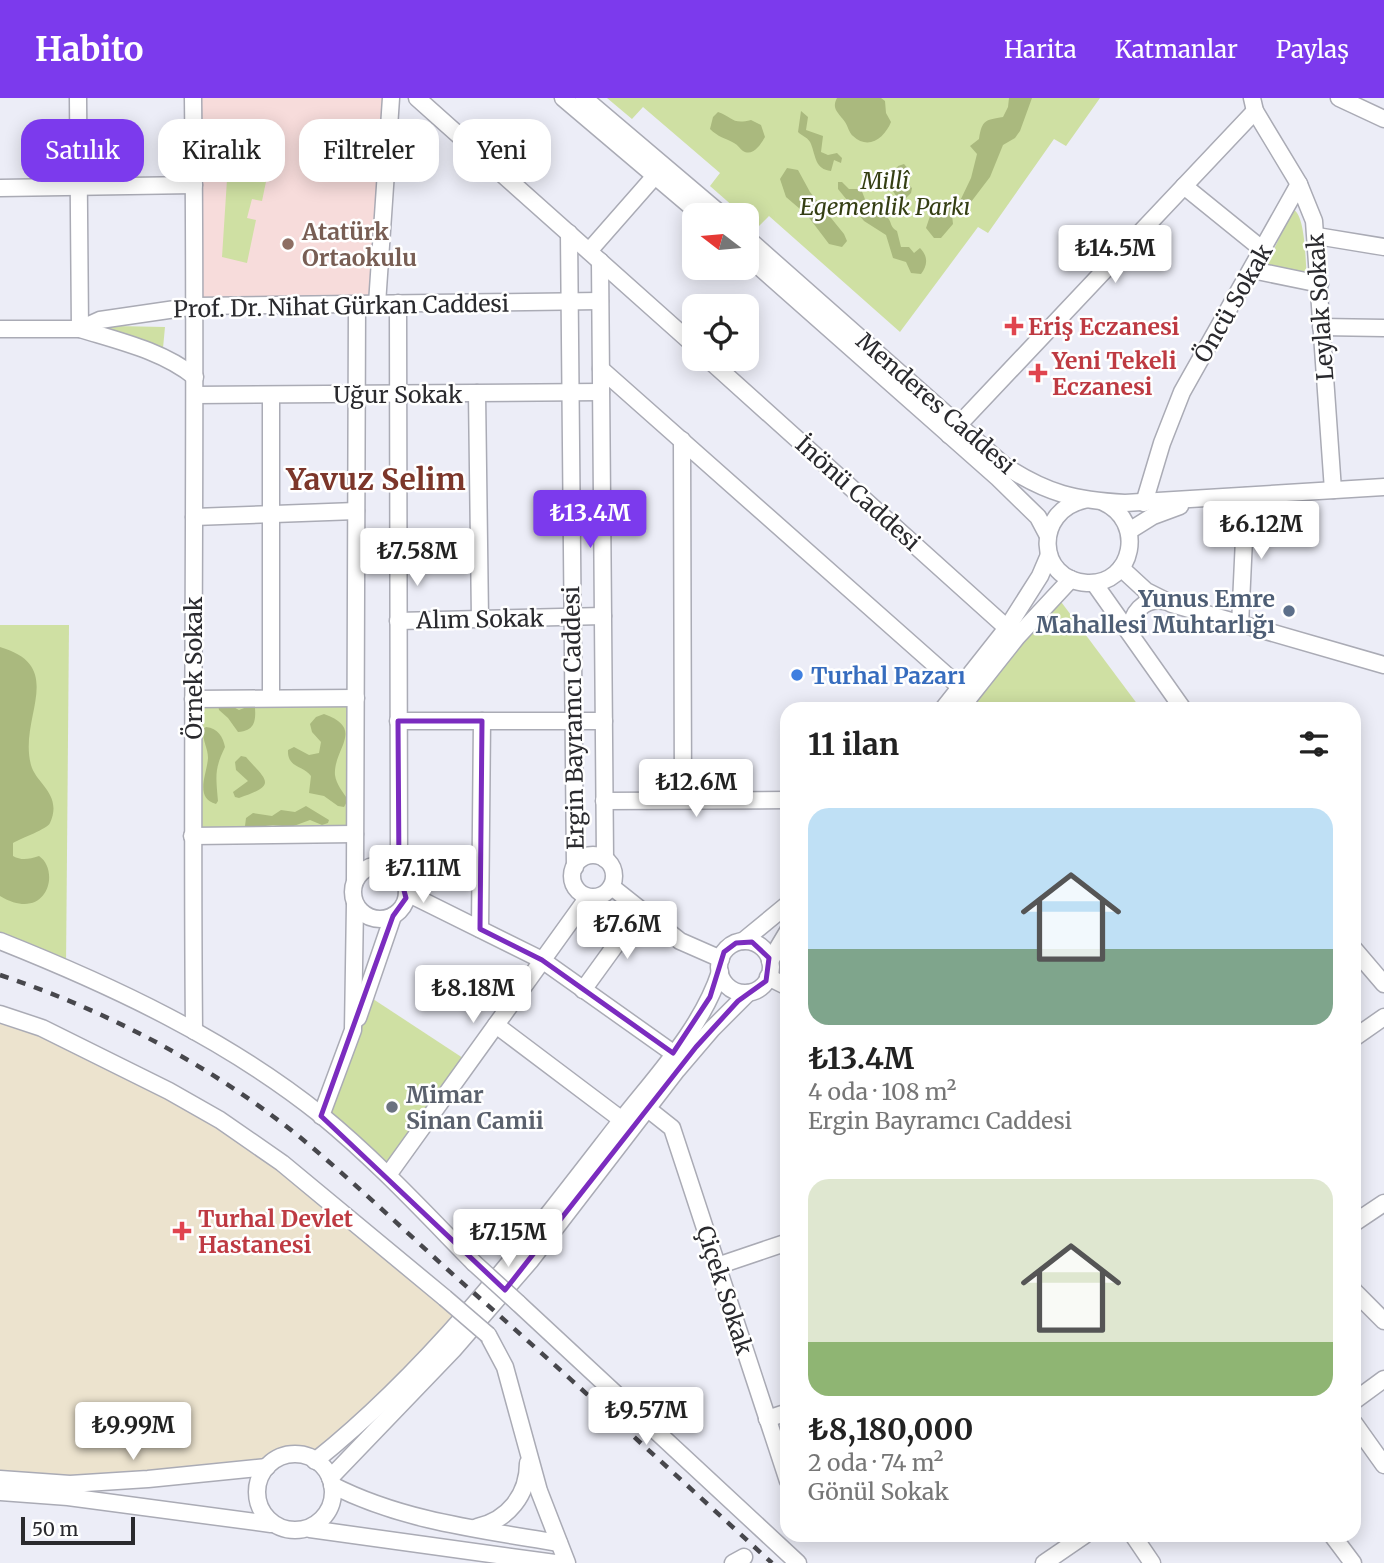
<!DOCTYPE html>
<html lang="tr">
<meta charset="utf-8">
<style>
:root{--surface:#fff;--page:#f6f6f6;--text:#222;--muted:#767676;--accent:#7c3aed}
body{margin:0;font-family:Merriweather,serif;background:var(--page);color:var(--text);height:100vh;display:flex;flex-direction:column;font-size:26px;white-space:nowrap}
*{box-sizing:border-box;margin:0}
p{font-size:23px;color:var(--muted)}
.icon{flex:none;width:38px;height:38px;fill:none;stroke:currentColor;stroke-width:2;stroke-linecap:round;stroke-linejoin:round}
.map{position:relative;flex:1;overflow:hidden}
.drawer{position:absolute;left:780px;top:604px;width:581px;height:840px;display:flex;flex-direction:column;background:var(--surface);border-radius:21px;box-shadow:0 4px 18px #0003}
.drawer>*{flex:none}
.guide{position:absolute;left:21px;top:21px;width:654px;height:63px;display:flex;gap:14px}
.needle{width:46px;rotate:286deg}
.tools{position:absolute;left:682px;top:105px;display:grid;gap:14px}
.tools a{display:grid;place-items:center;width:77px;height:77px;border-radius:14px;background:var(--surface);box-shadow:0 4px 18px #0003;font-size:35px}
.scale{position:absolute;left:21px;bottom:18px;width:114px;box-sizing:border-box;padding-left:7px;border:4px solid #2a2a2e;border-top:0;font-size:19px;line-height:24px;white-space:nowrap;color:#2a2a2e;-webkit-text-stroke:5px #fff;paint-order:stroke}
.price{position:absolute;translate:-50% -60px;padding:0 16px;border-radius:7px;background:#fff;color:#222;font-size:23px;line-height:46px;filter:drop-shadow(0 2px 4px #0008)}
.price::after{content:'';position:absolute;left:50%;top:42px;width:21px;height:16px;margin-left:-10px;background:inherit;clip-path:polygon(0 0,100% 0,50% 100%)}
.price.active{background:var(--accent);color:#fff}
ul{padding:0;list-style:none}
li{display:grid;align-content:center;gap:14px;height:371px;padding:0 28px}
li span{display:grid;place-items:center;height:217px;border-radius:21px;color:#555}
li>.icon{margin-inline-start:auto}
span .icon{width:126px;height:126px;fill:#fffc;stroke-width:1}
li b{font-size:30px}
h2{display:flex;justify-content:space-between;align-items:center;height:84px;padding:0 28px;font-size:30px}
.pill{padding:0 24px;border-radius:21px;background:var(--surface);box-shadow:0 4px 18px #0003;font-size:24px;line-height:63px}
.pill.active{background:var(--accent);color:#fff}
header{display:flex;align-items:center;gap:42px;box-sizing:border-box;height:98px;padding:0 35px;background:var(--accent);color:#fff}
header strong{font-size:33px}
nav{display:flex;gap:38px;margin-inline-start:auto;font-size:24px}
.map>svg:first-child{display:block}
</style>
<header>
<strong>Habito</strong>
<nav><a>Harita</a><a>Katmanlar</a><a>Paylaş</a></nav>
</header>
<div class="map">
<svg width="1384" height="1465" viewBox="0 0 1384 1465">
<rect width="100%" height="100%" fill="#ecedf7"/>
<!-- education -->
<path fill="#f7dcdb" d="M193 0H391L377 206 196 208Z"/>
<!-- medical -->
<path fill="#ece3ce" d="M0 916 221 1022 465 1217 443 1242 309 1359 286 1357 267 1369 148 1381H0Z"/>
<!-- green -->
<g fill="#cfe0a3">
<path d="M607 0H1100L1066 48 1054 41 988 135 978 129 900 234 769 118 757 130 747 121V117H743L710 88 720 75 643 9 632 21Z"/>
<path d="M228 66 268 74 262 103 252 101 247 120 256 122 247 165 222 159Z"/>
<path d="M1293 111C1306 118 1305 163 1307 178L1266 168Z"/>
<path d="M115 228 165 229 163 250 110 235 107 231Z"/>
<path d="M1056 497 1141 611H960Z"/>
<path d="M0 527H69L66 869 0 843Z"/>
<path d="M356 600 355 736 192 738 193 601Z"/>
<path d="M367 897 469 964 388 1077 321 1018Z"/>
</g>
<!-- forest -->
<g fill="#aab97e">
<path d="M837 0H881L885 3 886 15 891 24C885 39 869 53 853 38 849 35 848 28 845 24 839 15 831 11 837 0Z"/>
<path d="M1009 0H1032L1020 33 1015 40 1003 47 990 79 971 104 960 103 971 80 977 56 970 48 979 41C982 21 986 22 1003 19L1008 9Z"/>
<path d="M801 13 808 19 806 32 823 38 821 54 828 57 837 55 842 60 841 65 834 62 831 73C815 71 816 59 811 46 809 40 802 38 798 34Z"/>
<path d="M718 14C733 19 732 27 751 22L761 27 765 39C761 46 753 59 743 53 740 51 738 47 734 45 725 40 718 39 710 31L713 19Z"/>
<path d="M904 66 910 73 906 84 912 90 911 95 905 101 897 99 888 86 882 83 885 78 894 76 898 68Z"/>
<path d="M787 70 798 72 810 94 844 136 847 143 842 149 829 146 807 117 786 99 780 81Z"/>
<path d="M838 84H842L849 91H861L868 109C874 113 882 114 888 120 892 125 890 129 897 133L901 149H909L914 155 920 150C928 158 928 167 921 176L911 175 906 164 893 160 886 137 864 123 838 91Z"/>
<path d="M951 108 953 126 941 140H934L926 130 932 112 935 109 942 111Z"/>
<path d="M0 549C68 569 18 619 31 667 36 686 63 696 50 725 47 731 22 740 13 745V758C22 763 29 761 39 758 61 773 47 826 0 798Z"/>
<path d="M226 605 239 612 252 607 255 610C256 624 254 633 238 634L228 620 219 612 218 607Z"/>
<path d="M324 616C366 631 333 651 335 677 336 686 343 694 348 702L344 709 338 708 324 698 309 695 311 678C303 667 287 670 288 652L294 649 309 657 319 655 321 644 312 634 310 626 316 619Z"/>
<path d="M206 629C218 630 223 639 225 649 214 672 216 678 218 703L216 706C194 700 207 676 208 660 208 650 202 642 203 631Z"/>
<path d="M241 658 246 659C268 684 277 687 239 700L235 699 233 694 248 683 236 672 235 664Z"/>
<path d="M306 708 329 722 328 725 322 727 310 722 291 729 273 727 251 730 245 728 246 720 253 715 272 718 281 712 295 714Z"/>
</g>
<g fill="none" stroke-linecap="round" stroke-linejoin="round">
<defs>
<g id="minor">
<path d="M78 0 80 231C119 243 163 253 195 279"/>
<path d="M193 0C197 311 191 622 194 933"/>
<path d="M417 0 695 248"/>
<path d="M563 0 701 117"/>
<path d="M584 0 722 117"/>
<path d="M1252 0 1255 13 1299 86 1314 123 1333 392"/>
<path d="M1339 0 1384 21"/>
<path d="M1184 88 1263 152"/>
<path d="M0 90 194 87"/>
<path d="M569 135 575 769"/>
<path d="M1317 138 1384 149"/>
<path d="M747 140 1005 368C1048 396 1075 402 1125 405L1384 389"/>
<path d="M589 153 661 71"/>
<path d="M747 158 998 380 1038 419 1047 436"/>
<path d="M600 163 605 761"/>
<path d="M1252 172 1320 186"/>
<path d="M398 205 399 774"/>
<path d="M377 206 391 0"/>
<path d="M1321 229 1384 230"/>
<path d="M0 231H80L100 222 196 208 600 203"/>
<path d="M708 261 1007 530"/>
<path d="M601 271 960 589"/>
<path d="M477 295 480 521"/>
<path d="M195 297 601 294"/>
<path d="M271 297V600"/>
<path d="M949 337 1255 13"/>
<path d="M682 342 683 702"/>
<path d="M1084 402C1034 413 1036 482 1087 485 1134 487 1146 423 1103 404"/>
<path d="M1144 405 1162 345 1182 294 1299 86"/>
<path d="M194 419 356 413"/>
<path d="M1129 433 1153 418 1180 408"/>
<path d="M1121 470 1146 493 1172 506 1384 567"/>
<path d="M1094 485 1183 611"/>
<path d="M398 523 603 518"/>
<path d="M1240 527 1246 398"/>
<path d="M1130 535C1131 515 1143 500 1164 503"/>
<path d="M193 601 356 600"/>
<path d="M943 611 1007 530 1040 478 1049 457"/>
<path d="M960 611 1017 539 1071 481"/>
<path d="M398 623H604"/>
<path d="M604 703 788 702"/>
<path d="M192 738 355 736"/>
<circle cx="593" cy="778" r="21"/>
<circle cx="380" cy="794" r="27"/>
<path d="M355 781 357 206"/>
<path d="M612 789 680 843 721 861"/>
<path d="M407 795 542 862 673 955"/>
<path d="M480 831 482 623"/>
<path d="M0 843C113 888 226 941 321 1017 376 1062 424 1114 474 1165"/>
<path d="M743 843 788 806"/>
<circle cx="745" cy="869" r="26"/>
<path d="M1354 851 1384 886"/>
<path d="M770 863 788 833"/>
<path d="M768 879 788 889"/>
<path d="M583 892 641 812"/>
<path d="M0 916 42 930 169 993 220 1022 282 1065 445 1200"/>
<path d="M358 920 393 818"/>
<path d="M496 927 622 1022"/>
<path d="M1354 940 1384 919"/>
<path d="M648 1011 672 1030 788 1383"/>
<path d="M321 1018 353 932 355 806"/>
<path d="M388 1077 588 799"/>
<path d="M1354 1125 1384 1105"/>
<path d="M717 1168 788 1144"/>
<path d="M1354 1193 1384 1223"/>
<path d="M518 1205 798 1465"/>
<path d="M488 1237 505 1269 539 1393 567 1465"/>
<path d="M1354 1303 1384 1281"/>
<path d="M767 1321 788 1314"/>
<path d="M1354 1325 1384 1367"/>
<circle cx="295" cy="1394" r="38"/>
<path d="M315 1363C435 1267 527 1144 620 1024 656 978 702 930 720 874"/>
<path d="M330 1380 453 1252 531 1162 677 972 712 931 748 895"/>
<path d="M0 1381 70 1386 148 1381 267 1369"/>
<path d="M332 1387C402 1423 482 1432 559 1445"/>
<path d="M0 1394 68 1399 271 1426"/>
<path d="M477 1429C508 1422 528 1397 528 1365"/>
<path d="M310 1431 555 1465"/>
<path d="M1133 1437 1152 1465"/>
<path d="M1332 1437 1353 1465"/>
<path d="M733 1465 744 1459"/>
<path d="M1044 1465 1085 1437"/>
</g>
</defs>
<!-- minor casing -->
<use href="#minor" stroke="#aaabb5" stroke-width="19"/>
<!-- minor -->
<use href="#minor" stroke="#fff" stroke-width="16"/>
<!-- rail -->
<path stroke="#47474c" stroke-width="4.5" stroke-dasharray="9 9" stroke-linecap="butt" d="M0 877C108 913 212 968 301 1040 355 1085 406 1134 458 1181 564 1274 668 1370 772 1465"/>
<defs>
<g id="minor-bridge">
<path d="M474 1165 518 1205"/>
<path d="M445 1200 488 1237"/>
</g>
</defs>
<!-- minor-bridge casing -->
<use href="#minor-bridge" stroke="#aaabb5" stroke-width="19" stroke-linecap="butt"/>
<!-- minor-bridge -->
<use href="#minor-bridge" stroke="#fff" stroke-width="16"/>
</g>
<!-- marked area -->
<path fill="none" stroke="#7b2cbf" stroke-width="5" stroke-linejoin="round" d="M398 623H482L480 831 542 862 673 955 710 899 724 854 736 845 752 844 769 860 766 883 738 903 696 949 505 1192 321 1018 393 818 406 800 399 774Z"/>
<!-- markers -->
<circle fill="#8d6e63" stroke="#fff" stroke-width="2.5" cx="288" cy="146" r="7"/>
<g fill="#e0444e" stroke="#fff" stroke-width="2.5">
<path d="M1010.5 217.5h7v7h7v7h-7v7h-7v-7h-7v-7h7z"/>
<path d="M1034.5 264.5h7v7h7v7h-7v7h-7v-7h-7v-7h7z"/>
<path d="M178.5 1122.5h7v7h7v7h-7v7h-7v-7h-7v-7h7z"/>
</g>
<circle fill="#5c6f8a" stroke="#fff" stroke-width="2.5" cx="1289" cy="513" r="7"/>
<circle fill="#3f7fe0" stroke="#fff" stroke-width="2.5" cx="797" cy="577" r="7"/>
<circle fill="#6b7280" stroke="#fff" stroke-width="2.5" cx="392" cy="1009" r="7"/>
<g text-anchor="middle" dominant-baseline="central" stroke-width="5" stroke-linejoin="round" paint-order="stroke">
<!-- park labels -->
<g font-size="23" font-style="italic" fill="#353f13" stroke="#fff">
<text x="885" y="82">Millî<tspan x="885" dy="26">Egemenlik Parkı</tspan></text>
</g>
<!-- education labels -->
<g font-size="23" font-weight="bold" fill="#785e54" stroke="#fff" text-anchor="start">
<text x="302" y="133">Atatürk<tspan x="302" dy="26">Ortaokulu</tspan></text>
</g>
<!-- street labels -->
<g font-size="23" fill="#2a2a2e" stroke="#fff">
<text transform="translate(1233 205) rotate(-60)">Öncü Sokak</text>
<text transform="translate(341 208) rotate(-1)">Prof. Dr. Nihat Gürkan Caddesi</text>
<text transform="translate(1320 209) rotate(-94)">Leylak Sokak</text>
<text x="398" y="296">Uğur Sokak</text>
<text transform="translate(936 305) rotate(41)">Menderes Caddesi</text>
<text transform="translate(858 395) rotate(42)">İnönü Caddesi</text>
<text transform="translate(480 521) rotate(-1)">Alım Sokak</text>
<text transform="translate(193 570) rotate(-90)">Örnek Sokak</text>
<text transform="translate(573 620) rotate(-91)">Ergin Bayramcı Caddesi</text>
<text transform="translate(725 1192) rotate(72)">Çiçek Sokak</text>
</g>
<!-- health labels -->
<g font-size="23" font-weight="bold" fill="#be3a42" stroke="#fff" text-anchor="start">
<text x="1028" y="228">Eriş Eczanesi</text>
<text x="1052" y="262">Yeni Tekeli<tspan x="1052" dy="26">Eczanesi</tspan></text>
<text x="198" y="1120">Turhal Devlet<tspan x="198" dy="26">Hastanesi</tspan></text>
</g>
<!-- service labels -->
<g font-size="23" font-weight="bold" fill="#4e5e75" stroke="#fff" text-anchor="end">
<text x="1275" y="500">Yunus Emre<tspan x="1275" dy="26">Mahallesi Muhtarlığı</tspan></text>
</g>
<!-- shop labels -->
<g font-size="23" font-weight="bold" fill="#366cbe" stroke="#fff" text-anchor="start">
<text x="811" y="577">Turhal Pazarı</text>
</g>
<!-- worship labels -->
<g font-size="23" font-weight="bold" fill="#5b616d" stroke="#fff" text-anchor="start">
<text x="406" y="996">Mimar<tspan x="406" dy="26">Sinan Camii</tspan></text>
</g>
<!-- district labels -->
<g font-size="30" font-weight="bold" fill="#7c362a" stroke="#fff">
<text x="376" y="381">Yavuz Selim</text>
</g>
</g>
</svg>
<div class="tools">
<a><svg class="needle" viewBox="-14 -14 28 28"><path d="M0-13l5 13h-10z" fill="#e53935"/><path d="M0 13l5-13h-10z" fill="#767676"/></svg></a>
<a><svg class="icon" aria-label="locate" viewBox="0 0 24 24"><circle cx="12" cy="12" r="6"/><path d="M12 2v4M12 18v4M2 12h4M18 12h4"/></svg></a>
</div>
<div class="scale">50 m</div>
<b class="price" style="left:1115px;top:187px">₺14.5M</b>
<b class="price active" style="left:590px;top:452px">₺13.4M</b>
<b class="price" style="left:1261px;top:463px">₺6.12M</b>
<b class="price" style="left:417px;top:490px">₺7.58M</b>
<b class="price" style="left:696px;top:721px">₺12.6M</b>
<b class="price" style="left:423px;top:807px">₺7.11M</b>
<b class="price" style="left:627px;top:863px">₺7.6M</b>
<b class="price" style="left:473px;top:927px">₺8.18M</b>
<b class="price" style="left:508px;top:1171px">₺7.15M</b>
<b class="price" style="left:646px;top:1349px">₺9.57M</b>
<b class="price" style="left:133px;top:1364px">₺9.99M</b>
<div class="guide">
<a class="pill active">Satılık</a>
<a class="pill">Kiralık</a>
<a class="pill">Filtreler</a>
<a class="pill">Yeni</a>
</div>
<section class="drawer">
<h2>11 ilan<svg class="icon" aria-label="filters" viewBox="0 0 24 24"><path d="M4 7h16M4 17h16"/><circle cx="9" cy="7" r="2"/><circle cx="15" cy="17" r="2"/></svg></h2>
<ul>
<li><span style="background:linear-gradient(#bfe0f5 65%,#7fa58c 0)"><svg class="icon" aria-label="home" viewBox="0 0 24 24"><path d="M3 11l9-7 9 7M6 9v11h12V9"/></svg></span><div><b>₺13.4M</b><p>4 oda · 108 m²</p><p>Ergin Bayramcı Caddesi</p></div></li>
<li><span style="background:linear-gradient(#dfe7d0 75%,#8fb573 0)"><svg class="icon" aria-label="home" viewBox="0 0 24 24"><path d="M3 11l9-7 9 7M6 9v11h12V9"/></svg></span><div><b>₺8,180,000</b><p>2 oda · 74 m²</p><p>Gönül Sokak</p></div></li>
</ul>
</section>
</div>
